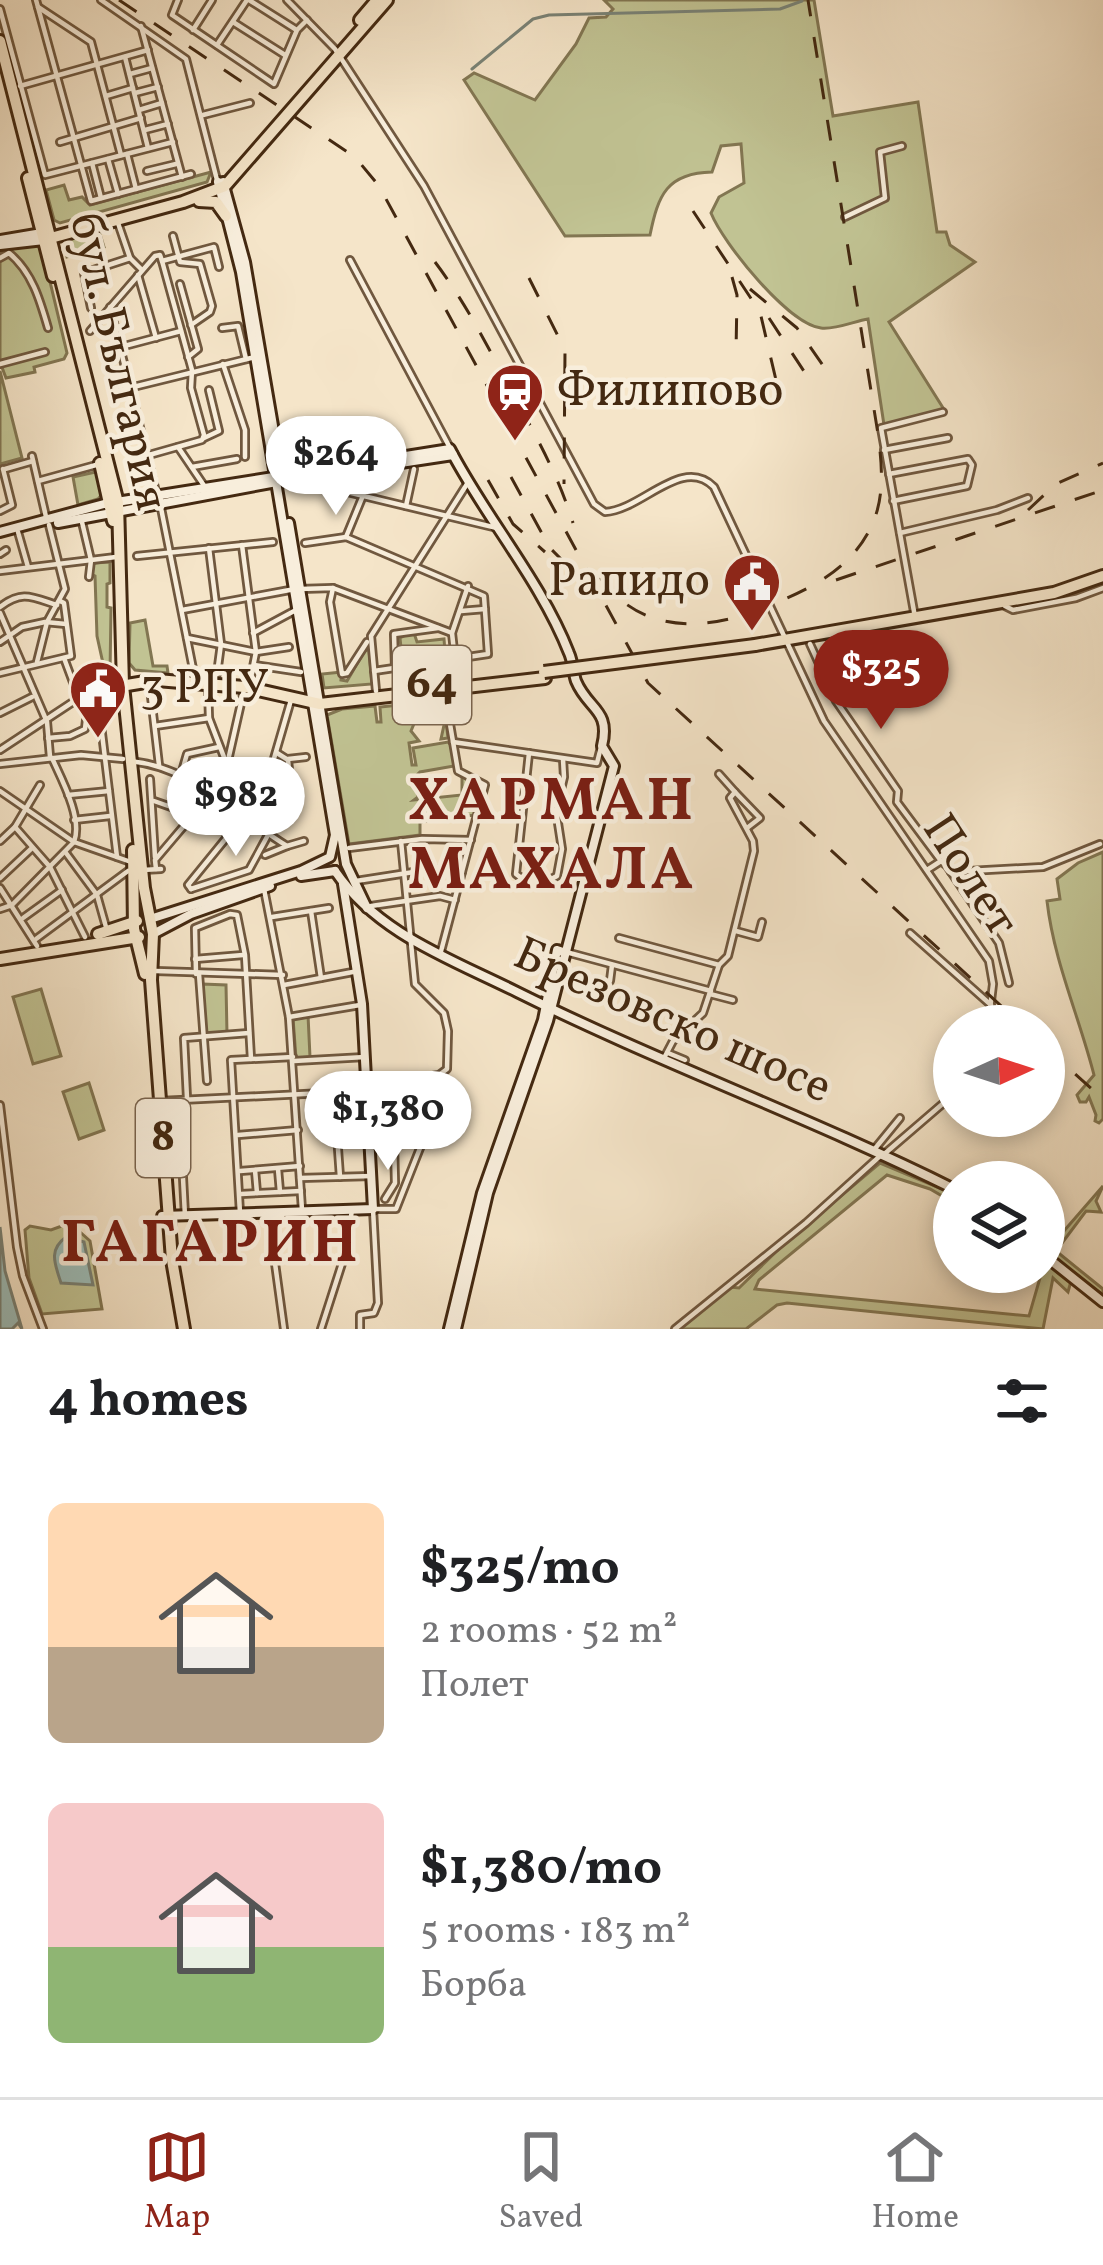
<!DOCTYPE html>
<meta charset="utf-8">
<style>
:root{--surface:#fff;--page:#f6f6f6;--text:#202124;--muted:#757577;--line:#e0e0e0;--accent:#8f2418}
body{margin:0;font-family:Vollkorn,serif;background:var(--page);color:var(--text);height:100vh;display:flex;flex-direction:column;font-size:45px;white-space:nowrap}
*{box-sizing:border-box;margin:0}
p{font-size:39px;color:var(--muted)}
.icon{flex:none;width:66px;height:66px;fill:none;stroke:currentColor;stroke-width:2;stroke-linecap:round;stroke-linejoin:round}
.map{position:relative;height:1329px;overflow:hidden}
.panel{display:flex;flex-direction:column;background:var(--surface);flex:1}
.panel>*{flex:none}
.needle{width:78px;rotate:87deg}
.tools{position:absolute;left:933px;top:1005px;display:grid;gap:24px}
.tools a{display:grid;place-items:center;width:132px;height:132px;border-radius:50%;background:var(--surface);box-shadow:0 6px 18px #0003;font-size:60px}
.price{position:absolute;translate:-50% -102px;padding:0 27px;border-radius:42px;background:#fff;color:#222;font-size:39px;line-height:78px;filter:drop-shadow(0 3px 6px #0008)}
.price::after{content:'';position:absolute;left:50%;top:72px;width:36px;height:27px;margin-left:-18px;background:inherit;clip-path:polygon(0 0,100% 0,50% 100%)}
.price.active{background:var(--accent);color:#fff}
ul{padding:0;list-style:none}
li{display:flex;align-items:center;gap:36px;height:300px;padding:0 48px}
li span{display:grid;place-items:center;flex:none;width:336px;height:240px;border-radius:18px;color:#555}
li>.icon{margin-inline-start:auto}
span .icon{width:144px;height:144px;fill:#fffc;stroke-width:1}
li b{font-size:51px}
h2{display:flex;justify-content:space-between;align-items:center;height:144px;padding:0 48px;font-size:51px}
.tabs{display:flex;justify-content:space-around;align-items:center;height:168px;border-top:3px solid var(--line);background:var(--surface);font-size:33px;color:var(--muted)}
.tabs a{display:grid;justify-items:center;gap:6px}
.tabs .active{color:var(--accent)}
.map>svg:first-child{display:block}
</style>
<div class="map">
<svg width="1103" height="1329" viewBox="0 0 1103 1329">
<rect width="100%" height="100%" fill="#f5e5c9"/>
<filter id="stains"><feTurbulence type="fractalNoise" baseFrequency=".00167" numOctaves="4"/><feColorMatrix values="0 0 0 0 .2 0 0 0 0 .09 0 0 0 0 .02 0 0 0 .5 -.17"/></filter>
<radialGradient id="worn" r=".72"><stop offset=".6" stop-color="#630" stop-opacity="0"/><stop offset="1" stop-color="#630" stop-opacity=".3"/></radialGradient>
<!-- green -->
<g fill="#c1c393" stroke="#827652" stroke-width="3">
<path d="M604 0H814L833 116 918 102 937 232H946L950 245 975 262 889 322 945 411 884 425 868 319C855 321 835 330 821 328 788 324 723 243 711 213L719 197 744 183 741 144 721 146 712 172C667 173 658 195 650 235L565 236 464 80 474 73 535 100 576 44 589 18 606 17 613 9Z"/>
<path d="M211 172 207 182 60 223 54 220 46 190 64 185 69 200 82 197 90 205Z"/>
<path d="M99 231 104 247 67 257 64 241Z"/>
<path d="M41 244 67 353 64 359 34 367 35 372 6 378 0 362V250Z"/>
<path d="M0 371 22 458 0 464Z"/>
<path d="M100 471 105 491 98 499 78 505 73 477Z"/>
<path d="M110 562V583L107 584V607L111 608 110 674 106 677 97 636 95 576 91 574 94 563Z"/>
<path d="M145 620 153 666H167L168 673 135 670 129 663 130 623Z"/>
<path d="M409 633H414L417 642 444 639 445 652 402 658 400 638Z"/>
<path d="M365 650H369L372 684 324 688 322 674 342 672 341 680 347 681Z"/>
<path d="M443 696 448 738 441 739 444 725 430 707H421L411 731 419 741 409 743 412 765H416L413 748 448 742 454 748V766L420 772 415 777 418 797 414 800 462 795V776L483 784 475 815 420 822V835L349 844 327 715 342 709 375 706 377 722H381L380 707 400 705 402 719H405L404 700Z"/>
<path d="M1103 852V1119L1099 1123 1095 1121 1096 1115 1089 1097 1086 1102H1080L1077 1095 1094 1075C1079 1016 1054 962 1047 901L1060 899 1057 879 1078 863Z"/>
<path d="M202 984 226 985 227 1034 206 1035Z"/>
<path d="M41 989 61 1056 33 1064 13 997Z"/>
<path d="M308 1015 310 1057 296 1058 293 1018Z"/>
<path d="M89 1083 104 1130 79 1139 63 1092Z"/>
<path d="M880 1163 954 1194V1203L930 1189 887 1175 759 1280 755 1289 1029 1316 1040 1278 1038 1272H1044V1243L1050 1247 1103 1186 1096 1201 1101 1212 1086 1211 1056 1251 1103 1289V1305L1071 1281 1068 1292 1053 1278 1043 1329 787 1303 777 1305 746 1329H678L730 1287 739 1288 785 1243Z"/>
<path d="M70 1223 90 1241 102 1309 42 1314 29 1278 25 1230 30 1226 51 1230Z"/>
</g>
<!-- water -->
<g fill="#9dbeba" stroke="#798276" stroke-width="3">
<path d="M0 1227 5 1271 22 1329 18 1323 12 1329H0Z"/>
<path d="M66 1237 84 1242 93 1285 61 1283C55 1264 48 1250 66 1237Z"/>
</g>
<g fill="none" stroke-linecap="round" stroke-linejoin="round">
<!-- stream -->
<path stroke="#798276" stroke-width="3" d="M472 69 533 19 549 15 780 9 802 1"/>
<defs>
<g id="street">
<path d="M36 0 91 201 191 174"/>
<path d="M101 0 186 59 217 180"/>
<path d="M178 0 172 15 274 84 297 30 307 20"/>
<path d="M249 0 295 29"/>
<path d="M287 0 335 49 424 186 594 504 605 512C642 510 682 455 714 487L824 721 989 961 993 984 988 1026"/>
<path d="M38 7 91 42 121 155"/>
<path d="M0 9 45 175 173 142"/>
<path d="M233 22 285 55"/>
<path d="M141 26 182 177"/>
<path d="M193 30 212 0"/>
<path d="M217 45 247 0"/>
<path d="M125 57 148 148"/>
<path d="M130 74 152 68"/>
<path d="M20 86 148 50"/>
<path d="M135 93 158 87"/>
<path d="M106 96 133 88"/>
<path d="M139 110 162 103"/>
<path d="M203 115 250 103"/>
<path d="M145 130 168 124"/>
<path d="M60 142 141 118"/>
<path d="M127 154 136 189"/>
<path d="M108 159 118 194"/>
<path d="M92 163 101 198"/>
<path d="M147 171 176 164"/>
<path d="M845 217 885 198 880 152 902 146"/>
<path d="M118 223 130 258 142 270"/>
<path d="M173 236 180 262 200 264 212 306 210 312 191 325"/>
<path d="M0 258 9 253C32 272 40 300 48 328"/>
<path d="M350 260 449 446"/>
<path d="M138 275 156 338"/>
<path d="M180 284 198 349 188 357"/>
<path d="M110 307 157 496"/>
<path d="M91 308 84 273 130 258"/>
<path d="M222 328 238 326 246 359"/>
<path d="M90 331 155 256 160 255 162 261 214 247 219 267"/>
<path d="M113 349 181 331"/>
<path d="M0 364 45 352"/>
<path d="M223 364 245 430V457"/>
<path d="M113 392 255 357"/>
<path d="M204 438 219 431 209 390"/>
<path d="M178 447 205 487"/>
<path d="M884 450 948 438"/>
<path d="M149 455 202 440 204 435 191 388 192 370 162 261"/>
<path d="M32 456 47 521"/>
<path d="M192 467 237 459"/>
<path d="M5 469 33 461"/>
<path d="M889 474 968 459 972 465 967 486 893 501"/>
<path d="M38 481 96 465"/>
<path d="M322 486 497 528"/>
<path d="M160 503 195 679"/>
<path d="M406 506 414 469"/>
<path d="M0 511 12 505 3 469"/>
<path d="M81 518 91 560 89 577"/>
<path d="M18 532 28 567"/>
<path d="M900 533 997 510 1028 498"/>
<path d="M346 537 362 498"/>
<path d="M305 543 346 537 484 596 488 654 374 671"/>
<path d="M242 545 256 652 249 687"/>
<path d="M209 548 221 644 217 674"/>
<path d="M0 554 6 550"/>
<path d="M137 556 273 542"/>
<path d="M0 571 116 557"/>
<path d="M333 588 330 602 342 674 347 673 367 642"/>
<path d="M300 589 333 588 452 633"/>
<path d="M1005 606 1013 610 1076 598 1103 588"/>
<path d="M0 607C22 590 32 597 57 605"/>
<path d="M182 610 295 589"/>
<path d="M461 611 485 609"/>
<path d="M0 613 47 722 50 757"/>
<path d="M915 617 881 428 943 412"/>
<path d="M253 633 296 610"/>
<path d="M187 638 256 652 289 647"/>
<path d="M0 642 22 627 45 622 66 624"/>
<path d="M810 644 836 701 898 791 897 802 941 861"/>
<path d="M64 658 80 701"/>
<path d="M455 660 452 633 468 586"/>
<path d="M37 662 47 622 65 589 49 525"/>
<path d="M254 665 301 672"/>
<path d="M395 668 394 634 438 628"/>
<path d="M0 673 71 656 64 603 60 601"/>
<path d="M208 687 209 718 227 765"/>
<path d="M150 688 159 765"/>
<path d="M376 691 371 636 467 484"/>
<path d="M83 700 116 687"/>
<path d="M0 713 32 697"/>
<path d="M100 717 117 857"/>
<path d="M155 726 209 718"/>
<path d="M48 738 70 736 85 729 86 720 97 716"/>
<path d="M453 742 597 763 601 747"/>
<path d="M0 750 85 694 116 679"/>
<path d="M277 753 288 760 291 789"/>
<path d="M529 753 516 874C527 884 544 884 557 876L562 849 556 810 564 777 563 759"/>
<path d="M52 758C62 780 83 819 74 842"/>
<path d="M288 759 306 757"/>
<path d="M130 761C193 767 236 815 287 846L304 841"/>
<path d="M0 764 81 755 123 759"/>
<path d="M181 775 187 754 219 747"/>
<path d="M150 779 155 857"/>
<path d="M0 791 74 842 131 862"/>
<path d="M735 792 760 818 747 828"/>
<path d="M68 795 109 791"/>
<path d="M154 801 194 815"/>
<path d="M224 802 227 765 244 690"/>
<path d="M249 818 266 786 291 700"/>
<path d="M74 820 110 816"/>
<path d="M15 827 50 867 85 937"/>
<path d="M0 841 15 827 40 785"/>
<path d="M349 848 422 839 471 840"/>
<path d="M66 853 97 895 106 927"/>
<path d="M265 855 287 846"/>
<path d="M156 869 155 860 211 794"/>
<path d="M142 870 161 869"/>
<path d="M927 870 941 861 947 866 999 943 1009 983"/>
<path d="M951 872 1043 867 1100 844"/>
<path d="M0 878 32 848"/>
<path d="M356 881 433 869 462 872"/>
<path d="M0 888 37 946"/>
<path d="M191 889 249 870 268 835 287 813"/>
<path d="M191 889 188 885 245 815"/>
<path d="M264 889 289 1017 302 1210"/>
<path d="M371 906 440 896 455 900"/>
<path d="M0 909 12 905 74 842"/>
<path d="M311 911 321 978"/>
<path d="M272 917 329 908"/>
<path d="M23 918 62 890"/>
<path d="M736 931 758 937 762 922"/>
<path d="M910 933 991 1005"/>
<path d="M619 938 719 965"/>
<path d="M36 939 128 871"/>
<path d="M566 952 711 991"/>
<path d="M440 955 485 785 458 771 443 683"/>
<path d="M195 959 243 955"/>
<path d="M156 971 283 975"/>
<path d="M196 974 195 928 230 914 237 915 245 955 251 1059"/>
<path d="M199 974 207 1081"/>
<path d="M610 981 612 965"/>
<path d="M284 985 358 971"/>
<path d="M710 994 733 1000"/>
<path d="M289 1017 360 1005"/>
<path d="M668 1053 685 1060"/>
<path d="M663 1060 673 1041 703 1013 719 965 728 956 754 851 753 841 730 798 735 792 719 774"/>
<path d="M294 1061 365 1057"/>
<path d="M334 1093 340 1177"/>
<path d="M187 1098 184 1038 249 1033"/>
<path d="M160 1101 364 1091"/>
<path d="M179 1102 185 1216"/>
<path d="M0 1105 17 1247 23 1276 43 1329"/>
<path d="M238 1135 298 1130"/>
<path d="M873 1151 900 1118"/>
<path d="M882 1156 954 1094"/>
<path d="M278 1169 280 1192"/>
<path d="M255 1170 257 1193"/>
<path d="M240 1171 300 1166"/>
<path d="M300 1178 372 1176"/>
<path d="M241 1194 301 1191"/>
<path d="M385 1199 395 1183 394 1141 414 1124 412 1079 439 1075 447 1069 448 1031 444 1013 415 984 401 841"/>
<path d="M268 1212 284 1329"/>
<path d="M240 1213 231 1060 293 1057"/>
<path d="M321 1329 347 1248 352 1209"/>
<path d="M360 1329V1315L374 1313 378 1303 373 1209H396L424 1138 414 1129"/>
<path d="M675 1329 806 1223 880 1156"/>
</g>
<g id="secondary">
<path d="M223 182 245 262 278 455"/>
<path d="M0 240 42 233"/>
<path d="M0 245 44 240"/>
<path d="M58 523 282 481 453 455"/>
<path d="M289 523 346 864 367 908"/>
<path d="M0 532 104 504 450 449C485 517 541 581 569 653 573 662 573 672 576 681 588 710 611 709 602 746L614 766 548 1021 488 1193 456 1329"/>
<path d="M335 871C378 934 451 959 517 992 660 1063 811 1118 954 1189"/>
<path d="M301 876 335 871"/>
<path d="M150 919 301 871 330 857 335 835 241 272 218 182"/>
<path d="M153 934 191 914 270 886"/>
<path d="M162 1216 373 1209 362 1004 343 884"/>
<path d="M1044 1255 1103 1302"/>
<path d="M449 1329 482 1193 543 1020 557 950 563 952"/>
</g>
<g id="primary">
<path d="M360 20 377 0"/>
<path d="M0 41 118 503 123 685 144 888 153 934 151 980 172 1260 184 1329"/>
<path d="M28 178 53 276"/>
<path d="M199 201 216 202 226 216"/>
<path d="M47 239 183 202 225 186 387 0"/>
<path d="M100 463 113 521"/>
<path d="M755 645 1054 593 1103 576"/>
<path d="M121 686 157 680 205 684 245 687 320 704 545 678"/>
<path d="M133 850 134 929 145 974"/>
<path d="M98 934 137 921"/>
<path d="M0 959 139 937"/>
</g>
</defs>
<!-- street casing -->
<use href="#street" stroke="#70583f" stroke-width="10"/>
<!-- secondary casing -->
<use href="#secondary" stroke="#442911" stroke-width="14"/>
<!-- primary casing -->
<use href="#primary" stroke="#442911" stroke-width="16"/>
<!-- street -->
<use href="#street" stroke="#f8eedc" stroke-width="4.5"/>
<!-- secondary -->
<use href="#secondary" stroke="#f8eedc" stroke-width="8"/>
<!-- primary -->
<use href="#primary" stroke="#f5e5c9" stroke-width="10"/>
<!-- rail -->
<g stroke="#442911" stroke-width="3" stroke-dasharray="21 21" stroke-linecap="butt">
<path d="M119 0 355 157 379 186 648 683 1023 1026"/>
<path d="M693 211 760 312 780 397"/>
<path d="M435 262C466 303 489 349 513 394 536 436 559 477 573 523"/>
<path d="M732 277 737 295 736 353"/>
<path d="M529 278 565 350 564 484"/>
<path d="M750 289 797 328 829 374"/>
<path d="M769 318 813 385"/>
<path d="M511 477 550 548 578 576"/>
<path d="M488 480 513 524 545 552"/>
<path d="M1028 510 1056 484 1103 463"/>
<path d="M598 575C642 638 711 631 773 604 814 587 852 568 872 525 885 496 882 465 878 434L808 0"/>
<path d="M836 580 1103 490"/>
<path d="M1044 1046 1103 1099"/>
</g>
<defs>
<path id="primary-bridge" d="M544 672 755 645"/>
</defs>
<!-- primary-bridge casing -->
<use href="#primary-bridge" stroke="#442911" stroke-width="16" stroke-linecap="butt"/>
<!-- primary-bridge -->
<use href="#primary-bridge" stroke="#f5e5c9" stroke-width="10"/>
</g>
<!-- icons -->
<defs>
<symbol id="station-pin" viewBox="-11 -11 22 30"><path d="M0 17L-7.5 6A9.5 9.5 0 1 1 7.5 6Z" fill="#8f2418" stroke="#f8eedc"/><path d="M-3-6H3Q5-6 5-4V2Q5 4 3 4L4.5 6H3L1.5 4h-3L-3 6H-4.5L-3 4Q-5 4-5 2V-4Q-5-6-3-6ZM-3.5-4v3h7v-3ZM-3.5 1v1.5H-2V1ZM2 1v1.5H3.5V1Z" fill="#fff"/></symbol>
<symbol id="civic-pin" viewBox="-11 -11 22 30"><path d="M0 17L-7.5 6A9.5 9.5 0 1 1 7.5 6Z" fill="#8f2418" stroke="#f8eedc"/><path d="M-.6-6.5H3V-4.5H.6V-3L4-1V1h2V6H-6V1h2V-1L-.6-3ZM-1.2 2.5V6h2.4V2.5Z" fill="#fff"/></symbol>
</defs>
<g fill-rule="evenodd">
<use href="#station-pin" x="482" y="359" width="66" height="90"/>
<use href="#civic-pin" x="719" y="549" width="66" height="90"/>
<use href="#civic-pin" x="65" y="656" width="66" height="90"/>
</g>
<g text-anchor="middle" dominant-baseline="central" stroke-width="9" stroke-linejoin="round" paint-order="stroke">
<!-- shield labels -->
<g fill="#f8eedc" stroke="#7a644e" stroke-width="3">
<rect x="393" y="646" width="78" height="78" rx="9"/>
<rect x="136" y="1099" width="54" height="78" rx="9"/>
</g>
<g font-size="45" font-weight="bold" fill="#442911">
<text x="432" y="685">64</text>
<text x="163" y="1138">8</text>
</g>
<!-- street labels -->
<g font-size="48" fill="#442911" stroke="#f8eedc">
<text transform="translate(117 362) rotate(77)">бул. България</text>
<text transform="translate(969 876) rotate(57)">Полет</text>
<text transform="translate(672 1022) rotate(24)">Брезовско шосе</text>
</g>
<!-- poi labels -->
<g font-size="48" fill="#442911" stroke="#f8eedc" text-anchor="start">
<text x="557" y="392">Филипово</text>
<text x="710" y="582" text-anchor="end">Рапидо</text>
<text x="140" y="689">3 РПУ</text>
</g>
<!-- district labels -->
<g font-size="60" font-weight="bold" letter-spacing="3" fill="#7a1f14" stroke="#f8eedc">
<text x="552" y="803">ХАРМАН<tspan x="552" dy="69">МАХАЛА</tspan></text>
<text x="211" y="1245">ГАГАРИН</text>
</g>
</g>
<rect width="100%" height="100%" filter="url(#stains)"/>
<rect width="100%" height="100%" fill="url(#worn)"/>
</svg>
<div class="tools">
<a><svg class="needle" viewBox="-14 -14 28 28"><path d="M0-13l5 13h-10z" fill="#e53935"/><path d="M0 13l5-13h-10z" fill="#757577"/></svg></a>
<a><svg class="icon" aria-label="layers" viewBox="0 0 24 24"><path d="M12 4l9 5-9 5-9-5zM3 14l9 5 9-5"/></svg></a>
</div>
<b class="price" style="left:336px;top:518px">$264</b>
<b class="price active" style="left:881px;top:732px">$325</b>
<b class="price" style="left:236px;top:859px">$982</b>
<b class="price" style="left:388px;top:1173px">$1,380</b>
</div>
<section class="panel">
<h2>4 homes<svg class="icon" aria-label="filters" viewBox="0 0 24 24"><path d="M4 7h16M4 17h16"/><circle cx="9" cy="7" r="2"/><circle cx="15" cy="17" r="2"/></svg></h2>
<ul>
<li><span style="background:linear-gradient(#ffd9b3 60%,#b9a48a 0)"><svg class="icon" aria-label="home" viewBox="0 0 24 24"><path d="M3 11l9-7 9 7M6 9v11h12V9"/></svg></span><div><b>$325/mo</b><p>2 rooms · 52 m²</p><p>Полет</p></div></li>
<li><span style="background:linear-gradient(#f6c9c9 60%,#8fb573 0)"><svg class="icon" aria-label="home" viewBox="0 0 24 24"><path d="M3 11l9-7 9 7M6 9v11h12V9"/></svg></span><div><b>$1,380/mo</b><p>5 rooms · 183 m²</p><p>Борба</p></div></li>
</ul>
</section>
<nav class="tabs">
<a class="active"><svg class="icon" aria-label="map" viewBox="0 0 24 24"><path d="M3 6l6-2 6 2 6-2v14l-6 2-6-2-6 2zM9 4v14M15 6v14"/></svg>Map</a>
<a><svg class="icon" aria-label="saved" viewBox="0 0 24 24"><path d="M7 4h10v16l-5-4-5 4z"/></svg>Saved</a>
<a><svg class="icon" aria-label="home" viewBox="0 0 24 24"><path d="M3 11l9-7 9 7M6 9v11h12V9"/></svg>Home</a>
</nav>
